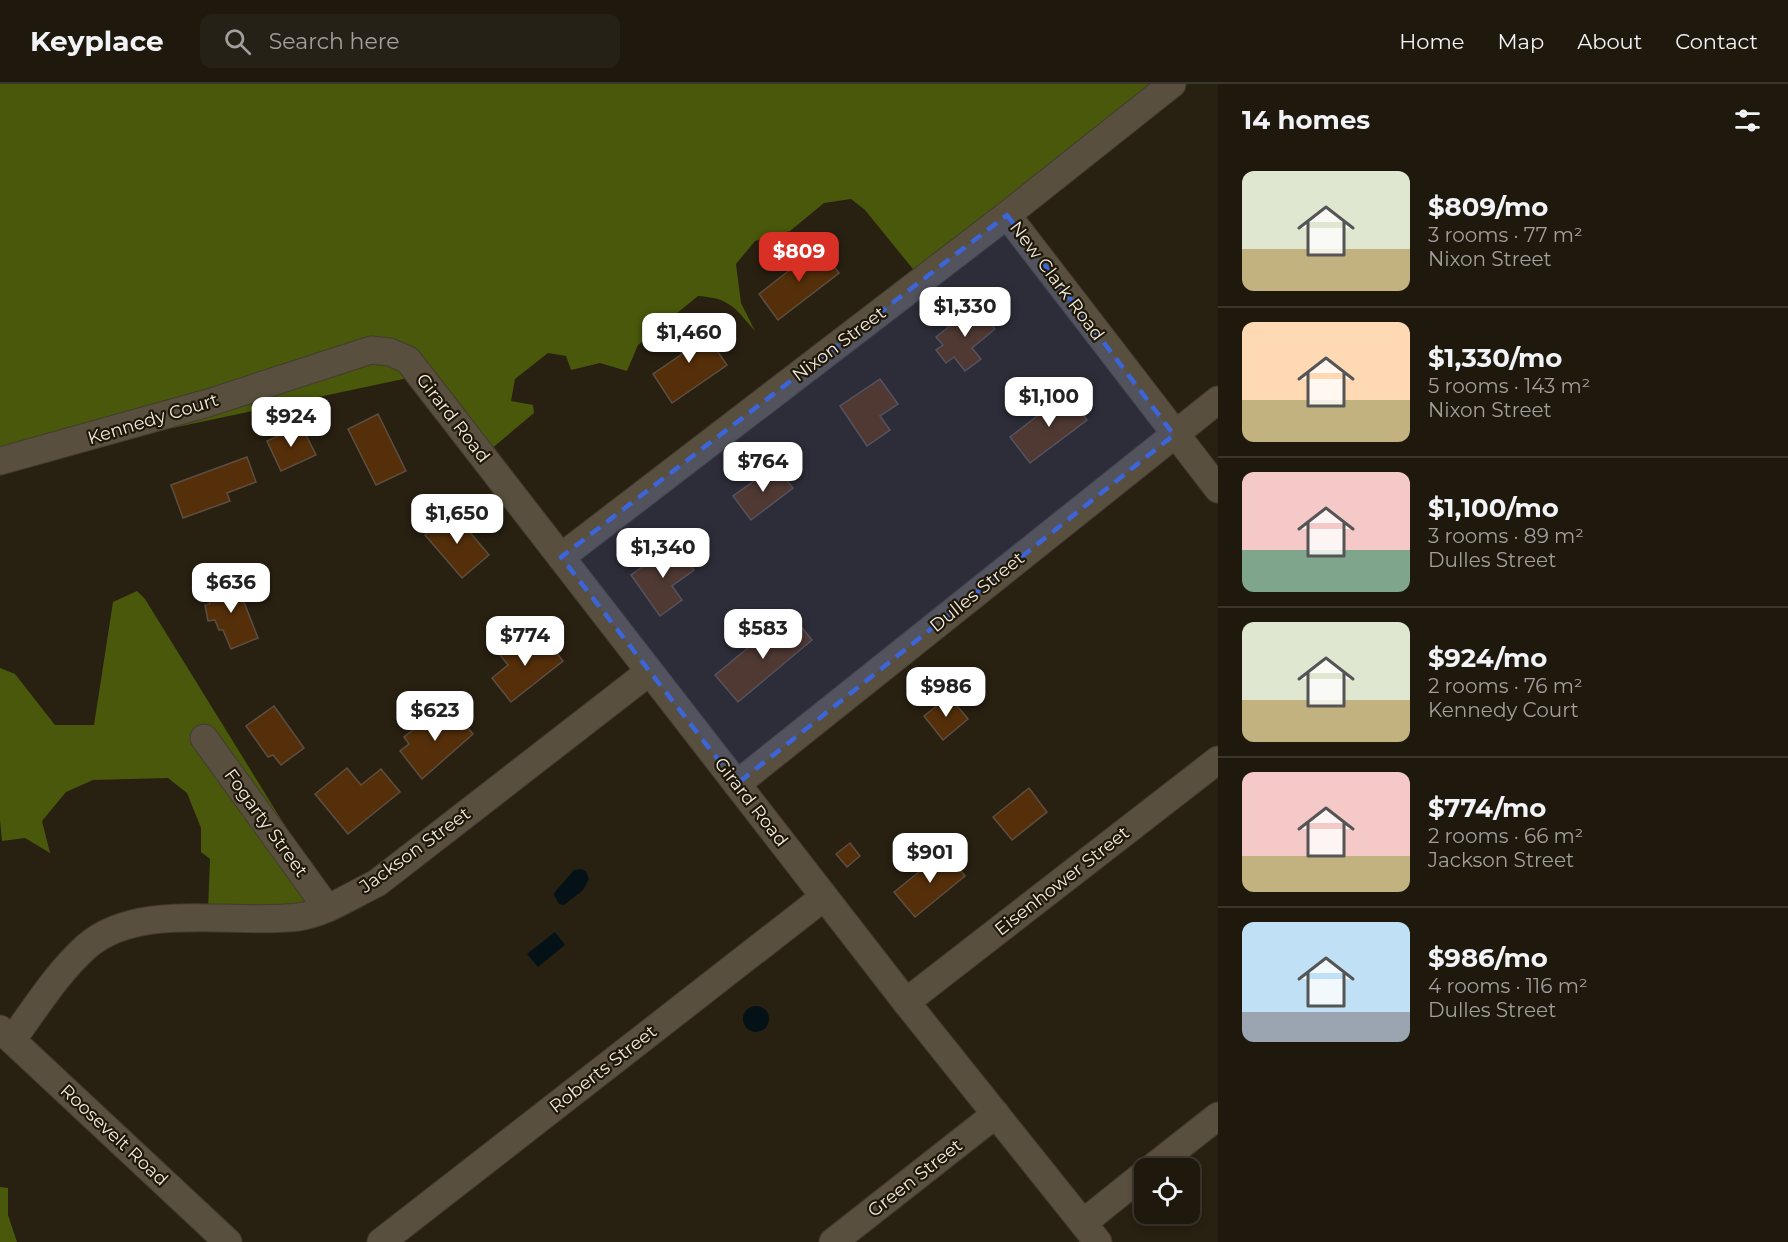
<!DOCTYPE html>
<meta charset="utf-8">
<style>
:root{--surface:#1e180d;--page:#262116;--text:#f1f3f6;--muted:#a1a09d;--line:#3c372e;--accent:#d93025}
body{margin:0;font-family:Montserrat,sans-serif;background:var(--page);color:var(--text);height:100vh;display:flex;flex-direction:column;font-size:22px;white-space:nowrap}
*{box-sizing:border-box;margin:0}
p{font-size:20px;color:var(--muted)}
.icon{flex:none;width:33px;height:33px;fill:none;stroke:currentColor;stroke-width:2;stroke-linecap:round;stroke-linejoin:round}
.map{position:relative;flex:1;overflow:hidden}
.details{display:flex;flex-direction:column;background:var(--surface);width:570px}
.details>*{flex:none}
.tools{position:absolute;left:1134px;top:1074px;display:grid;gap:12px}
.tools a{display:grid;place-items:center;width:66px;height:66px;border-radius:12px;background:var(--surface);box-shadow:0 3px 9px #0003,0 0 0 2px var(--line);font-size:30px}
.price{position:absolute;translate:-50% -51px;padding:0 14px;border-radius:12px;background:#fff;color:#222;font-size:20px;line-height:39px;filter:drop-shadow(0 2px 3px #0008)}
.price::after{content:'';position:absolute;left:50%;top:36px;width:18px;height:14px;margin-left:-9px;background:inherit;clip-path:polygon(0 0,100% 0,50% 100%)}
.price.selected{background:var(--accent);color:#fff}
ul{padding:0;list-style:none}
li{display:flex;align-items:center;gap:18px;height:150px;padding:0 24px}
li+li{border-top:2px solid var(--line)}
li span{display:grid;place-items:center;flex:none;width:168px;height:120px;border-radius:12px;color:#555}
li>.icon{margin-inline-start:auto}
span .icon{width:72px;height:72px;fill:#fffc;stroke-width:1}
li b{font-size:26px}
h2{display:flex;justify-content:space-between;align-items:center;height:72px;padding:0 24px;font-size:26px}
header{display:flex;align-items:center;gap:36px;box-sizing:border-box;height:84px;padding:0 30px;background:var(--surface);border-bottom:2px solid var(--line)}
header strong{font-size:28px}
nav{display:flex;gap:33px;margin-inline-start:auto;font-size:21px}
.search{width:420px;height:54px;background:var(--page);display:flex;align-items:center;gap:15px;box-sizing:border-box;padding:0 21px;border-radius:12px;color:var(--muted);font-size:22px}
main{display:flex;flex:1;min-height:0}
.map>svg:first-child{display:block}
</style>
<header>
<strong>Keyplace</strong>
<div class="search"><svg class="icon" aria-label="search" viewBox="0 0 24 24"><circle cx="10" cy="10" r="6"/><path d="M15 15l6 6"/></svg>Search here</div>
<nav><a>Home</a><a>Map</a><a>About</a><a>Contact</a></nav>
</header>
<main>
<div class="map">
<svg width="1218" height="1158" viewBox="0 0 1218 1158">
<rect width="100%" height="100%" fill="#282011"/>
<!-- forest -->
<g fill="#49580b">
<path d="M0 0H1166L917 190 865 126 851 115 824 119 790 147 755 157 736 180 741 219 755 247C735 224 730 214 698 212L638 261 627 287 600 279 571 286 566 272 548 269 515 295 511 317 533 321 534 329 478 376 408 294 149 349 0 374Z"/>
<path d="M137 507 145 515 331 816 326 823 208 825 210 775 201 768V744L187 709 168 694 93 696 66 708 42 737 50 769 25 754 2 757 0 736V584L15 590 55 641H94L113 518Z"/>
<path d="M0 1103 8 1104V1131L17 1158H0Z"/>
</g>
<!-- water -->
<g fill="#041218">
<path d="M581 785 586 787 589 795 583 806 564 821 559 820 554 811 555 808 574 786Z"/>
<path d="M555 848 565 861 538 883 527 870Z"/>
<circle cx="756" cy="935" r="13"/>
</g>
<!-- building -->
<g fill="#552f0a" stroke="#5d4e41" stroke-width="1.5">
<path d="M819 163 839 189 778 236 759 210Z"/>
<path d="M976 221 995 245 972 264 981 275 965 287 954 273 946 279 936 266 943 261 936 253Z"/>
<path d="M689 242 695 252 703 246 727 281 672 319 653 290 682 270 671 254Z"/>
<path d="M880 295 898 320 880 332 890 346 867 362 840 322Z"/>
<path d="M1067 309 1087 336 1030 379 1010 353Z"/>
<path d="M378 330 406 387 376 401 348 345Z"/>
<path d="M301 341 316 371 281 387 267 357Z"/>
<path d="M247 373 256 398 227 409 230 417 183 434 171 401Z"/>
<path d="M775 382 793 404 751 436 733 412Z"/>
<path d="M452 427 489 471 462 494 425 451Z"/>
<path d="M675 460 694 486 672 502 682 516 660 532 631 491Z"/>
<path d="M241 496 246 511 242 513 258 554 231 565 223 546H219L215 536 208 537 205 521 210 520 207 510Z"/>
<path d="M793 533 812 556 738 618 715 591 754 559 758 562Z"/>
<path d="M544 552 563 577 511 618 492 594 508 581 497 567 512 556 522 569Z"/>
<path d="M949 612 968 635 943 656 924 632Z"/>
<path d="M274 622 304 664 281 681 273 671 268 673 246 642Z"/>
<path d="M451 624 473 650 422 695 400 667 409 660 404 653 426 636 432 641Z"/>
<path d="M347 684 361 701 381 685 400 708 348 750 315 710Z"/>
<path d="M1029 704 1047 728 1012 756 993 733Z"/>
<path d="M850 759 860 772 847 783 836 770Z"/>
<path d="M945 767 965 792 915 833 894 808Z"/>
</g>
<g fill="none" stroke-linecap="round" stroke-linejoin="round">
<defs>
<g id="minor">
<path d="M1007 131 1218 405"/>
<path d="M0 377 208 319 371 266 390 268 408 276 906 918 1098 1158"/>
<path d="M561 473 1007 131 1172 0"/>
<path d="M204 654 327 824"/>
<path d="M737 700 1218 316"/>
<path d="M906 918 1218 676"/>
<path d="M0 945 228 1158"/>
<path d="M12 956C35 925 57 889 86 863 138 817 233 841 298 833 326 829 352 811 377 799L649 588"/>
<path d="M1152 1084 1218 1032"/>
<path d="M1083 1139 1144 1090"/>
<path d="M381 1158 824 813"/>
<path d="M833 1158 996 1030"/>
</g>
</defs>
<!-- minor casing -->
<use href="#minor" stroke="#423b31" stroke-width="29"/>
<!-- minor -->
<use href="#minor" stroke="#584f3e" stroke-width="27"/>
</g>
<!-- marked area -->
<path fill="#3c65d9" fill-opacity="0.2" stroke="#3c65d9" stroke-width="4.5" stroke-dasharray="12 8" stroke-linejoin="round" d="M1007 131 1174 351 737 700 561 473Z"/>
<g text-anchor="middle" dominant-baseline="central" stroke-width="4.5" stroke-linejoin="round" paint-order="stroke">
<!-- street labels -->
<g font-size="18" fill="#efeae0" stroke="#1f1708">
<text transform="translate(1057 197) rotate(53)">New Clark Road</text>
<text transform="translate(839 260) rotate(-37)">Nixon Street</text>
<text transform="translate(453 334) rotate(52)">Girard Road</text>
<text transform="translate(153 335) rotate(-17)">Kennedy Court</text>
<text transform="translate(977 508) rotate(-39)">Dulles Street</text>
<text transform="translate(751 718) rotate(52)">Girard Road</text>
<text transform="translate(266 739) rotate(54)">Fogarty Street</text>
<text transform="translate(415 766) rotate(-36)">Jackson Street</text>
<text transform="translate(1062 797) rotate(-38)">Eisenhower Street</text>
<text transform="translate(603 985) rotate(-38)">Roberts Street</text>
<text transform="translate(114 1051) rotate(43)">Roosevelt Road</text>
<text transform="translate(915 1094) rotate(-38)">Green Street</text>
</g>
</g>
</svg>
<div class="tools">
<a><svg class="icon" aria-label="locate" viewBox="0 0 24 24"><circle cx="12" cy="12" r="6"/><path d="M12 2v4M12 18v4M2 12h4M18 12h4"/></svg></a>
</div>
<b class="price selected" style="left:799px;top:199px">$809</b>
<b class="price" style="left:965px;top:254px">$1,330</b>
<b class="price" style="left:689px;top:280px">$1,460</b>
<b class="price" style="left:1049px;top:344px">$1,100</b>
<b class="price" style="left:291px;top:364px">$924</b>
<b class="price" style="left:763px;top:409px">$764</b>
<b class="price" style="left:457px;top:461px">$1,650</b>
<b class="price" style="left:663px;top:495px">$1,340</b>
<b class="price" style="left:231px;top:530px">$636</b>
<b class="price" style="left:763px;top:576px">$583</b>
<b class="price" style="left:525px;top:583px">$774</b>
<b class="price" style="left:946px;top:634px">$986</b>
<b class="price" style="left:435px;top:658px">$623</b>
<b class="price" style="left:930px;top:800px">$901</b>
</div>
<section class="details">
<h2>14 homes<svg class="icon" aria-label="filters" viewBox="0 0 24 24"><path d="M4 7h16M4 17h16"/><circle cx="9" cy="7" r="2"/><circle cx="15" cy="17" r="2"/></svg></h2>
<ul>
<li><span style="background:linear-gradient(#dfe7d0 65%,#c2b280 0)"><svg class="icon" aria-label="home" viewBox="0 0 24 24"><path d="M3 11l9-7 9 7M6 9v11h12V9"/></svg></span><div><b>$809/mo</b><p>3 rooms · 77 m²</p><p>Nixon Street</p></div></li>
<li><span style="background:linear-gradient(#ffd9b3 65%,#c2b280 0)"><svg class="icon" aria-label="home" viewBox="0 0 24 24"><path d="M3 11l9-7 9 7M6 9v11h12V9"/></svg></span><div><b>$1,330/mo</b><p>5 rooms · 143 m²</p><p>Nixon Street</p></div></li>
<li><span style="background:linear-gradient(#f6c9c9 65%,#7fa58c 0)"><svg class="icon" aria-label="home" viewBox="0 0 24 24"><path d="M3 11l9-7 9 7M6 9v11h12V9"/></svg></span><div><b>$1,100/mo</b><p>3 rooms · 89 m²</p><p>Dulles Street</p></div></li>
<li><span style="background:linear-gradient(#dfe7d0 65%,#c2b280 0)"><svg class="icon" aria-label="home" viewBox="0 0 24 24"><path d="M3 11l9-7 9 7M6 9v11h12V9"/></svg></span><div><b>$924/mo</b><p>2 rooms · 76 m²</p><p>Kennedy Court</p></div></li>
<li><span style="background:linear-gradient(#f6c9c9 70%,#c2b280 0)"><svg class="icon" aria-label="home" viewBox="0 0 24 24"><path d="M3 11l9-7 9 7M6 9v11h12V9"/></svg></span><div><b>$774/mo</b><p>2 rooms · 66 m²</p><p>Jackson Street</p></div></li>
<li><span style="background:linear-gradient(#bfe0f5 75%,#9aa5b1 0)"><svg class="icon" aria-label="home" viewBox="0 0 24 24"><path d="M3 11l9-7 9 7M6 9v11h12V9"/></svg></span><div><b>$986/mo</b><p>4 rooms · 116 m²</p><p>Dulles Street</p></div></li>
</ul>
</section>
</main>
